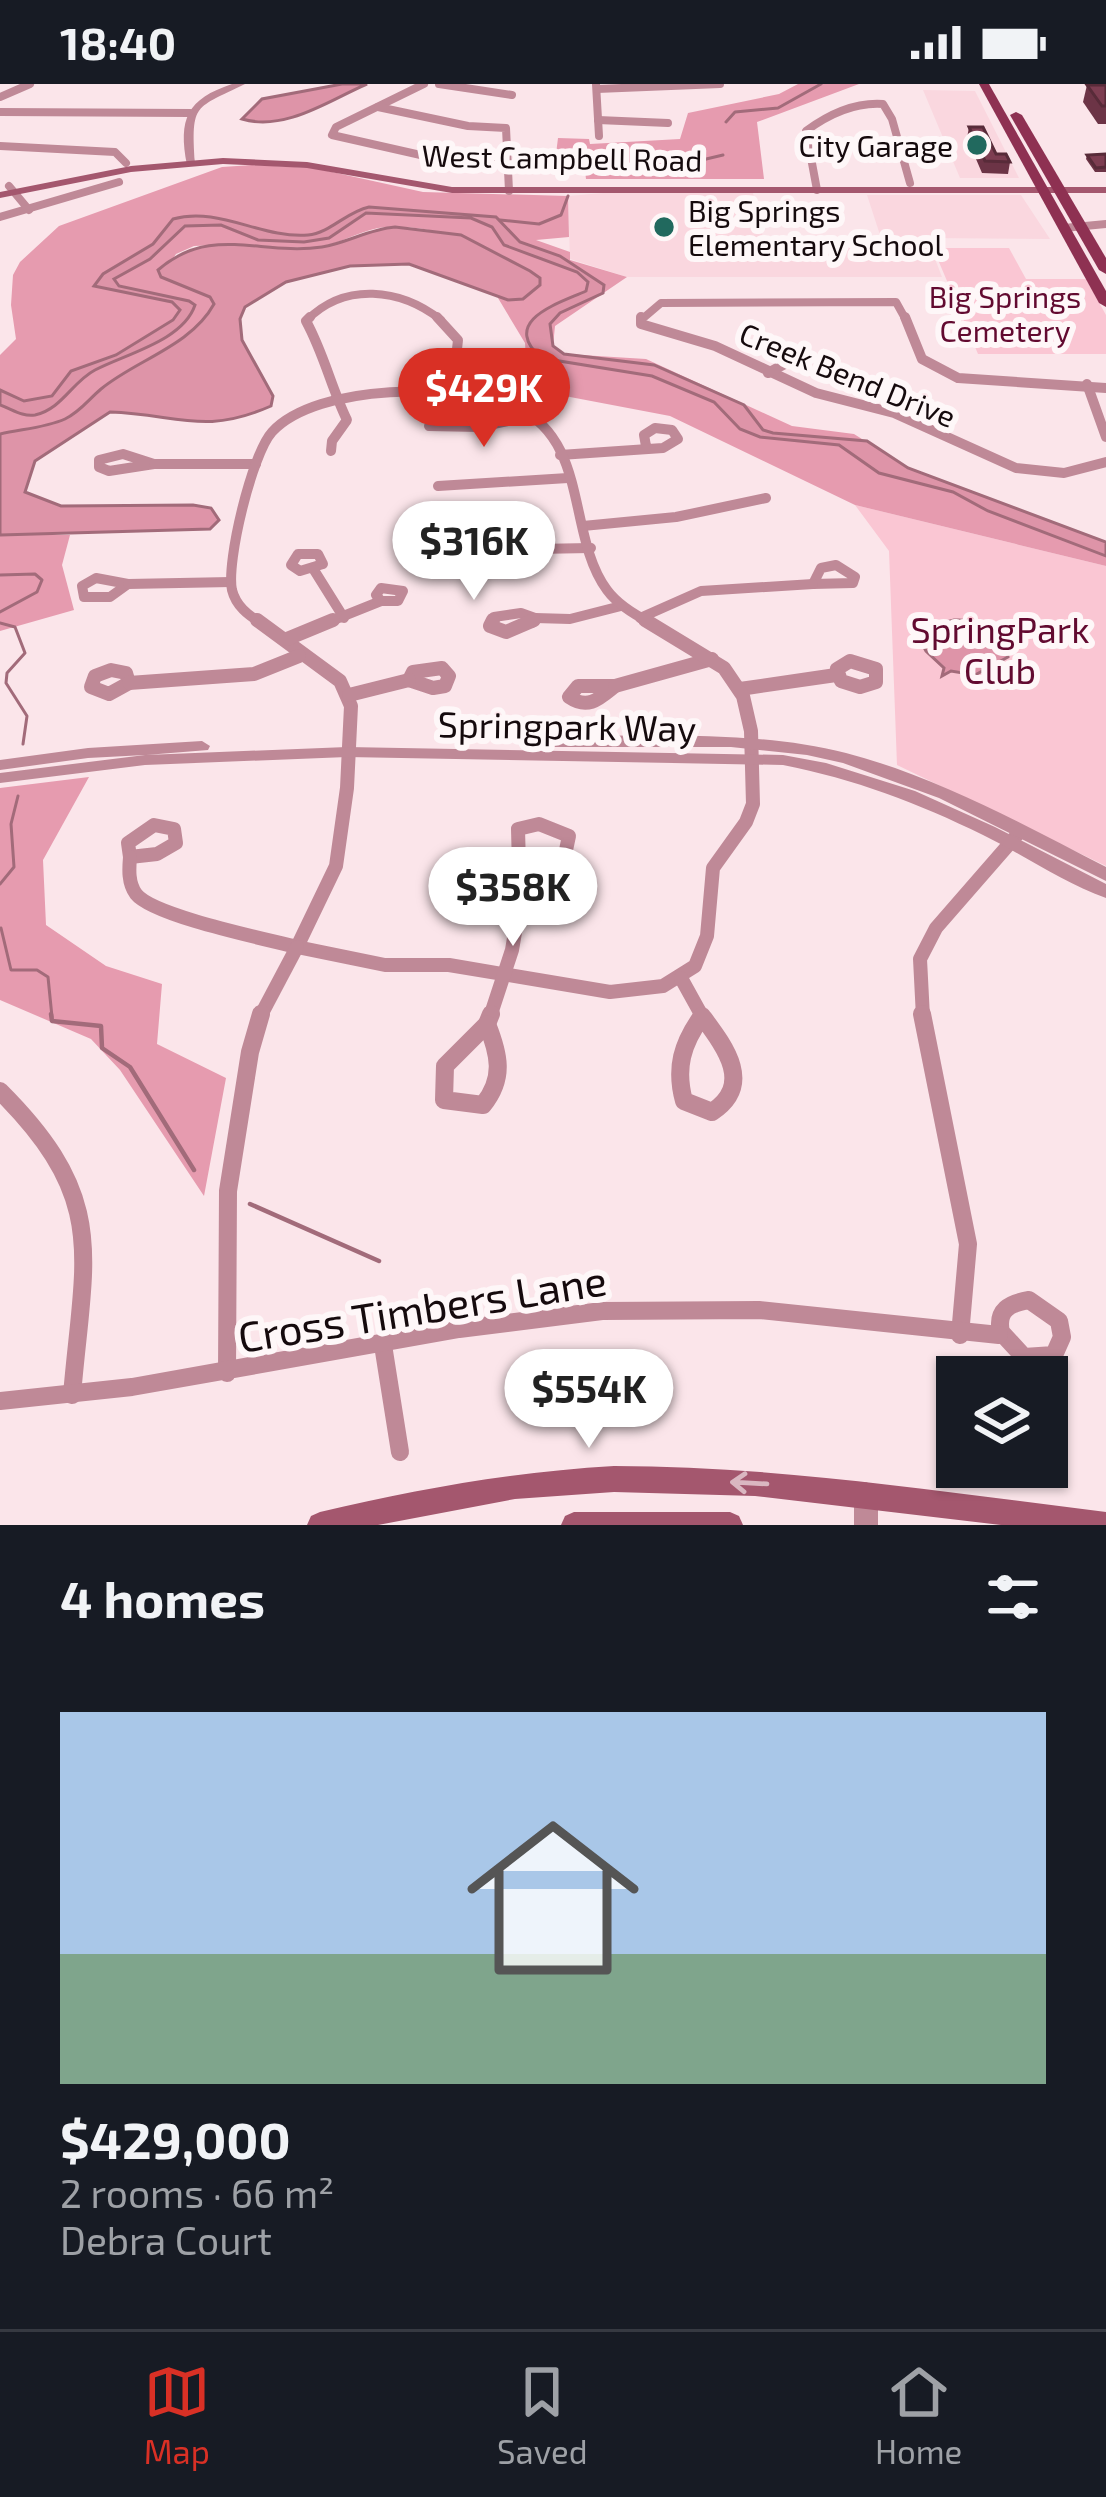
<!DOCTYPE html>
<meta charset="utf-8">
<style>
:root{--surface:#171b24;--page:#242831;--text:#f1f3f6;--muted:#9ea1a6;--line:#363941;--accent:#d93025}
body{margin:0;font-family:"Exo 2",sans-serif;background:var(--page);color:var(--text);height:100vh;display:flex;flex-direction:column;font-size:45px;white-space:nowrap}
*{box-sizing:border-box;margin:0}
p{font-size:39px;color:var(--muted)}
.icon{flex:none;width:66px;height:66px;fill:none;stroke:currentColor;stroke-width:2;stroke-linecap:round;stroke-linejoin:round}
.map{position:relative;height:1441px;overflow:hidden}
.details{display:flex;flex-direction:column;background:var(--surface);flex:1}
.details>*{flex:none}
.fabs{position:absolute;left:936px;top:1272px;display:grid;gap:24px}
.fabs a{display:grid;place-items:center;width:132px;height:132px;border-radius:0px;background:var(--surface);box-shadow:0 3px 9px #0004;font-size:60px}
.price{position:absolute;translate:-50% -102px;padding:0 27px;border-radius:42px;background:#fff;color:#222;font-size:39px;line-height:78px;filter:drop-shadow(0 3px 6px #0008)}
.price::after{content:'';position:absolute;left:50%;top:72px;width:36px;height:27px;margin-left:-18px;background:inherit;clip-path:polygon(0 0,100% 0,50% 100%)}
.price.on{background:var(--accent);color:#fff}
ul{padding:0;list-style:none}
li{display:grid;align-content:center;gap:24px;height:636px;padding:0 60px}
li+li{border-top:3px solid var(--line)}
li span{display:grid;place-items:center;height:372px;border-radius:0px;color:#555}
li>.icon{margin-inline-start:auto}
span .icon{width:216px;height:216px;fill:#fffc;stroke-width:1}
li b{font-size:51px}
h2{display:flex;justify-content:space-between;align-items:center;height:144px;padding:0 60px;font-size:51px}
.status{display:flex;justify-content:space-between;align-items:center;height:84px;padding:0 60px;background:var(--surface);direction:ltr}
.status svg{height:33px;fill:currentColor}
.dock{display:flex;justify-content:space-around;align-items:center;height:168px;border-top:3px solid var(--line);background:var(--surface);font-size:33px;color:var(--muted)}
.dock a{display:grid;justify-items:center;gap:6px}
.dock .on{color:var(--accent)}
.map>svg:first-child{display:block}
</style>
<div class="status"><b>18:40</b><svg viewBox="0 0 49 12"><path d="M0 12V9h3v3zM5 12V6h3v6zM10 12V3h3v9zM15 12V0h3v12zM26 1h20v11H26zM47 4h2v5h-2z"/></svg></div>
<div class="map">
<svg width="1106" height="1441" viewBox="0 0 1106 1441">
<rect width="100%" height="100%" fill="#fbe5ea"/>
<!-- built -->
<g fill="#fad7df">
<path d="M923 6 975 7 1019 94H960Z"/>
<path d="M603 109H753L763 154H881L867 111H1021L1050 155 927 154 942 193H627L570 175 568 112Z"/>
</g>
<!-- green -->
<g fill="#fac6d3">
<path d="M933 164H1009L1026 195H1086L1106 231V270H978Z"/>
<path d="M855 421 1106 482V782L897 681 889 467Z"/>
</g>
<!-- forest -->
<g fill="#e69baf">
<path d="M798 0H859L757 38 764 95H586L584 78H555L558 54 589 55 590 60 680 55 688 29 779 10Z"/>
<path d="M252 81 314 84 423 108 568 112 569 153 536 156 570 168V176L627 193 555 242 553 262 565 270 646 275 792 342 854 350 908 384 1106 458V482L855 421 670 332 528 305 525 259 498 214 523 215 540 201C512 164 425 136 378 144 357 148 338 161 316 163 275 166 234 159 194 162L176 170 161 193 210 213 214 220C191 262 136 276 101 305 89 315 80 328 65 335 45 344 21 345 0 350V271L16 255 11 221 13 191 20 178 59 142 222 83Z"/>
<path d="M0 451H70L62 481 74 526 0 547Z"/>
<path d="M89 693 43 776 46 841 106 882 162 900 157 960 226 994 204 1112 120 986 91 955 0 916V704Z"/>
</g>
<!-- water -->
<g fill="#de94a8" stroke="#a26b7a" stroke-width="3">
<path d="M342 0H367C331 15 286 48 242 35L262 15Z"/>
<path d="M369 123 496 133 520 158 560 172 604 201 603 209 560 229 550 240 553 262 564 270 654 281 744 321 763 346 773 349 867 357 908 384 1106 458V472L988 427 953 408 879 389 839 361 760 353 740 345 714 318 652 292 541 274C499 236 560 219 586 207L588 198 577 188 504 161 492 143 471 134 366 129 329 154 304 158 258 156 221 141 185 142 150 175 114 195 119 202 189 217 195 221C183 257 125 270 95 286 72 298 62 325 35 331 22 333 12 325 0 321V306L24 317 52 312 71 287 116 271 173 236 180 226 172 218 94 202 103 190 153 160 173 135C219 122 262 155 308 151 330 149 346 128 369 123Z"/>
<path d="M395 143 461 151 530 187 540 194V201L523 215 508 216 409 180 350 182 286 198 245 223 240 235 242 256 273 312 271 322C203 352 177 330 110 328L35 377 25 408 61 422 193 421 211 424 219 436 210 445 0 451V350C21 345 45 344 65 335 80 328 89 315 101 305 136 276 191 262 214 220L210 213 161 193 158 186C211 140 260 172 322 163 347 159 369 145 395 143Z"/>
<path d="M954 536C980 535 1006 544 1008 573L975 591 951 587 942 592 944 584 926 567 915 546Z"/>
</g>
<g fill="none" stroke-linecap="round" stroke-linejoin="round">
<!-- stream-far1 -->
<g stroke="#a26b7a" stroke-width="3">
<path d="M726 38 735 28 778 24 821 0"/>
<path d="M689 90 702 76 723 71"/>
<path d="M500 136 539 140 561 131 568 112"/>
<path d="M0 491 35 490 42 496 37 508 0 528"/>
<path d="M0 539 15 543 25 569 7 589 6 599 27 632 23 660"/>
<path d="M0 800 14 783 11 740 18 712"/>
<path d="M1 844 11 886H37L48 893 52 933"/>
</g>
<!-- stream -->
<g stroke="#a26b7a" stroke-width="4.5">
<path d="M51 930 52 937 101 942 102 964 130 983 194 1086"/>
<path d="M250 1120 379 1177"/>
</g>
<!-- minor-far3 -->
<g stroke="#bf8997" stroke-width="8">
<path d="M424 0 336 43 332 51 425 72 507 77"/>
<path d="M439 0 512 11"/>
<path d="M596 0 599 52"/>
<path d="M597 5 720 0"/>
<path d="M0 13 30 0"/>
<path d="M378 23 468 42 506 44 509 107"/>
<path d="M0 28 190 29"/>
<path d="M598 36 668 39"/>
<path d="M0 62 115 68 126 79"/>
<path d="M9 102 29 126"/>
<path d="M817 106 806 47C829 30 854 18 883 20L892 35 910 99"/>
<path d="M0 133 119 98"/>
<path d="M1064 144 1106 140"/>
<path d="M307 236C345 198 400 204 441 236"/>
<path d="M641 236 661 219 896 218 906 236"/>
</g>
<!-- minor-far2 -->
<g stroke="#bf8997" stroke-width="10">
<path d="M310 233 306 237C324 270 331 303 347 336L332 357 331 367"/>
<path d="M437 233 458 256 452 311"/>
<path d="M641 233V240L715 262 816 309 894 329 1016 384 1064 389 1106 378"/>
<path d="M905 233 922 275 958 294 1106 304"/>
<path d="M768 289 805 269"/>
<path d="M1087 300 1106 353"/>
<path d="M429 342 479 343 533 332"/>
<path d="M123 370 154 380 109 387 99 383V376Z"/>
<path d="M560 371 663 364 678 355 672 346 655 344 644 351 646 362"/>
<path d="M154 380H256"/>
<path d="M438 402 568 394"/>
<path d="M583 442 676 433 766 414"/>
<path d="M476 466 591 464"/>
<path d="M298 470H318L323 480 300 487 291 481Z"/>
<path d="M836 481 855 493 853 499 813 500 821 484Z"/>
<path d="M314 486 344 534"/>
<path d="M96 494 128 500 110 513H84L82 502Z"/>
<path d="M128 500 231 498"/>
<path d="M381 504 403 507 398 517H381L376 511Z"/>
<path d="M535 534 570 535 621 522"/>
<path d="M640 534 701 507 813 500"/>
<path d="M261 539C248 531 236 522 232 506 226 478 252 370 272 348 317 299 460 299 517 324 589 356 567 452 607 506 618 521 635 531 651 539"/>
<path d="M326 539 381 517"/>
<path d="M491 539 494 533 521 529 535 534 532 539"/>
</g>
<!-- minor-far1 -->
<g stroke="#bf8997" stroke-width="14">
<path d="M257 536 340 597 351 622 347 704 336 782 297 863"/>
<path d="M493 536 490 542 506 548 534 536"/>
<path d="M287 555 333 536"/>
<path d="M850 577 876 585V598L860 603 841 597 837 585Z"/>
<path d="M442 584 449 592 445 602 433 604 409 596 413 588Z"/>
<path d="M111 586 126 589 129 599 109 610 91 603 95 592Z"/>
<path d="M129 599 254 590 299 572"/>
<path d="M578 602H615C599 615 588 626 569 613Z"/>
<path d="M615 602 712 575"/>
<path d="M740 605 836 591"/>
<path d="M349 611 409 596"/>
<path d="M539 740 569 752 566 766 520 819 518 745Z"/>
<path d="M154 741 174 745 176 759 157 770 130 773 128 759Z"/>
<path d="M130 773C129 785 128 799 136 810 153 832 266 855 297 863"/>
<path d="M297 863 385 881H449L610 908 663 902 695 882 707 852 713 784 746 738 753 720 751 647 743 612 724 584 645 536"/>
<path d="M681 894 702 932"/>
<path d="M260 933 297 863"/>
<path d="M490 933 512 866 520 819"/>
<path d="M923 933 920 875 936 844 1017 751"/>
</g>
<!-- minor -->
<g stroke="#bf8997" stroke-width="18">
<path d="M922 930 968 1160 960 1251"/>
<path d="M702 932C725 963 754 1000 712 1028L684 1017C675 984 682 960 702 932Z"/>
<path d="M487 940 491 930"/>
<path d="M487 940C499 970 505 994 483 1021L444 1016 445 982Z"/>
<path d="M0 1007C109 1116 84 1170 72 1311"/>
<path d="M1029 1216 1059 1237 1062 1253 1054 1271 1024 1273 1001 1248C996 1226 1010 1219 1029 1216Z"/>
<path d="M383 1261 400 1368"/>
<path d="M227 1289 228 1107 250 968 261 930"/>
<path d="M0 1317 132 1303 459 1245 602 1227 759 1226 999 1251"/>
</g>
<!-- tertiary -->
<g fill="#bf8997" fill-rule="evenodd">
<path d="M232 0H245C195 25 191 18 195 79L187 81C178 35 187 15 232 0Z"/>
<path d="M654 651C718 652 783 653 846 669 938 693 1022 740 1106 783V797L939 714 843 679 807 671 731 663H540L532 658 540 653Z"/>
<path d="M202 657 210 662 208 666 146 671 347 663 783 671 826 679 915 707 995 743 1106 800V814C1063 799 1024 771 983 751 918 719 854 695 783 681L347 673 145 681 0 699V689L145 671 88 674 0 686V676L88 664Z"/>
<path d="M866 1398 874 1402 878 1410V1441H854V1410L858 1402Z"/>
</g>
<!-- secondary -->
<g fill="#a4576e" fill-rule="evenodd">
<path d="M223 74 307 78 452 103H1106V109H452L307 84 223 80 131 88 0 114V108L131 82Z"/>
<path d="M614 1382C779 1382 942 1408 1106 1428V1441H1001L755 1412 614 1408 515 1415 378 1441H307L311 1432 320 1428C418 1405 513 1388 614 1382Z"/>
<path d="M574 1428H730L739 1432 743 1441H561L565 1432Z"/>
</g>
<!-- primary -->
<g fill="#8e3152" fill-rule="evenodd">
<path d="M979 0H989L1106 207V223L1099 219Z"/>
<path d="M1016 28 1022 31 1106 174V190L1099 186 1010 31Z"/>
</g>
</g>
<!-- wall -->
<g fill="#6c3446">
<path d="M1087 1H1106V40H1098L1083 18Z"/>
<path d="M969 43 996 70 1010 78 1008 90 982 89 967 54Z"/>
<path d="M1106 70V88H1095L1086 75 1087 71Z"/>
</g>
<!-- building -->
<g fill="#7d3d51" stroke="#582b39" stroke-width="3">
<path d="M1087 1H1106V22H1102Z"/>
<path d="M969 43H983L996 70H1006L1010 78 985 77Z"/>
<path d="M1106 70V83L1096 84 1087 71Z"/>
</g>
<!-- one-way arrows -->
<defs><path id="oneway-shaft" d="M-6 0H5M1.5-3L5.5 0L1.5 3" fill="none" stroke-width="1.6" stroke-linecap="round" stroke-linejoin="round" transform="scale(3)"/></defs>
<use stroke="#dab7c1" href="#oneway-shaft" transform="translate(749 1399) rotate(-177)"/>
<!-- markers -->
<g fill="#21695e" stroke="#fef7f8" stroke-width="4.5">
<circle cx="977" cy="61" r="12"/>
<circle cx="664" cy="143" r="12"/>
</g>
<g text-anchor="middle" dominant-baseline="central" stroke-width="12" stroke-linejoin="round" paint-order="stroke">
<!-- far-poi labels -->
<g font-size="30" fill="#150a0d" stroke="#fef7f8" text-anchor="end">
<text x="953" y="61">City Garage</text>
<text x="688" y="126" text-anchor="start">Big Springs<tspan x="688" dy="34">Elementary School</tspan></text>
</g>
<!-- far-street labels -->
<g font-size="30" fill="#150a0d" stroke="#fef7f8">
<text transform="translate(562 73) rotate(1)">West Campbell Road</text>
<text transform="translate(848 290) rotate(22)">Creek Bend Drive</text>
</g>
<!-- far-park labels -->
<g font-size="30" fill="#620a30" stroke="#fef7f8">
<text x="1005" y="212">Big Springs<tspan x="1005" dy="34">Cemetery</tspan></text>
</g>
<!-- park labels -->
<g font-size="36" fill="#620a30" stroke="#fef7f8">
<text x="1000" y="544">SpringPark<tspan x="1000" dy="41">Club</tspan></text>
</g>
<!-- street labels -->
<g font-size="36" fill="#150a0d" stroke="#fef7f8">
<text transform="translate(567 641) rotate(1)">Springpark Way</text>
</g>
<!-- near-street labels -->
<g font-size="42" fill="#150a0d" stroke="#fef7f8">
<text transform="translate(422 1223) rotate(-9)">Cross Timbers Lane</text>
</g>
</g>
</svg>
<div class="fabs">
<a><svg class="icon" aria-label="layers" viewBox="0 0 24 24"><path d="M12 4l9 5-9 5-9-5zM3 14l9 5 9-5"/></svg></a>
</div>
<b class="price on" style="left:484px;top:366px">$429K</b>
<b class="price" style="left:474px;top:519px">$316K</b>
<b class="price" style="left:513px;top:865px">$358K</b>
<b class="price" style="left:589px;top:1367px">$554K</b>
</div>
<section class="details">
<h2>4 homes<svg class="icon" aria-label="filters" viewBox="0 0 24 24"><path d="M4 7h16M4 17h16"/><circle cx="9" cy="7" r="2"/><circle cx="15" cy="17" r="2"/></svg></h2>
<ul>
<li><span style="background:linear-gradient(#a9c7e8 65%,#7fa58c 0)"><svg class="icon" aria-label="home" viewBox="0 0 24 24"><path d="M3 11l9-7 9 7M6 9v11h12V9"/></svg></span><div><b>$429,000</b><p>2 rooms · 66 m²</p><p>Debra Court</p></div></li>
</ul>
</section>
<nav class="dock">
<a class="on"><svg class="icon" aria-label="map" viewBox="0 0 24 24"><path d="M3 6l6-2 6 2 6-2v14l-6 2-6-2-6 2zM9 4v14M15 6v14"/></svg>Map</a>
<a><svg class="icon" aria-label="saved" viewBox="0 0 24 24"><path d="M7 4h10v16l-5-4-5 4z"/></svg>Saved</a>
<a><svg class="icon" aria-label="home" viewBox="0 0 24 24"><path d="M3 11l9-7 9 7M6 9v11h12V9"/></svg>Home</a>
</nav>
